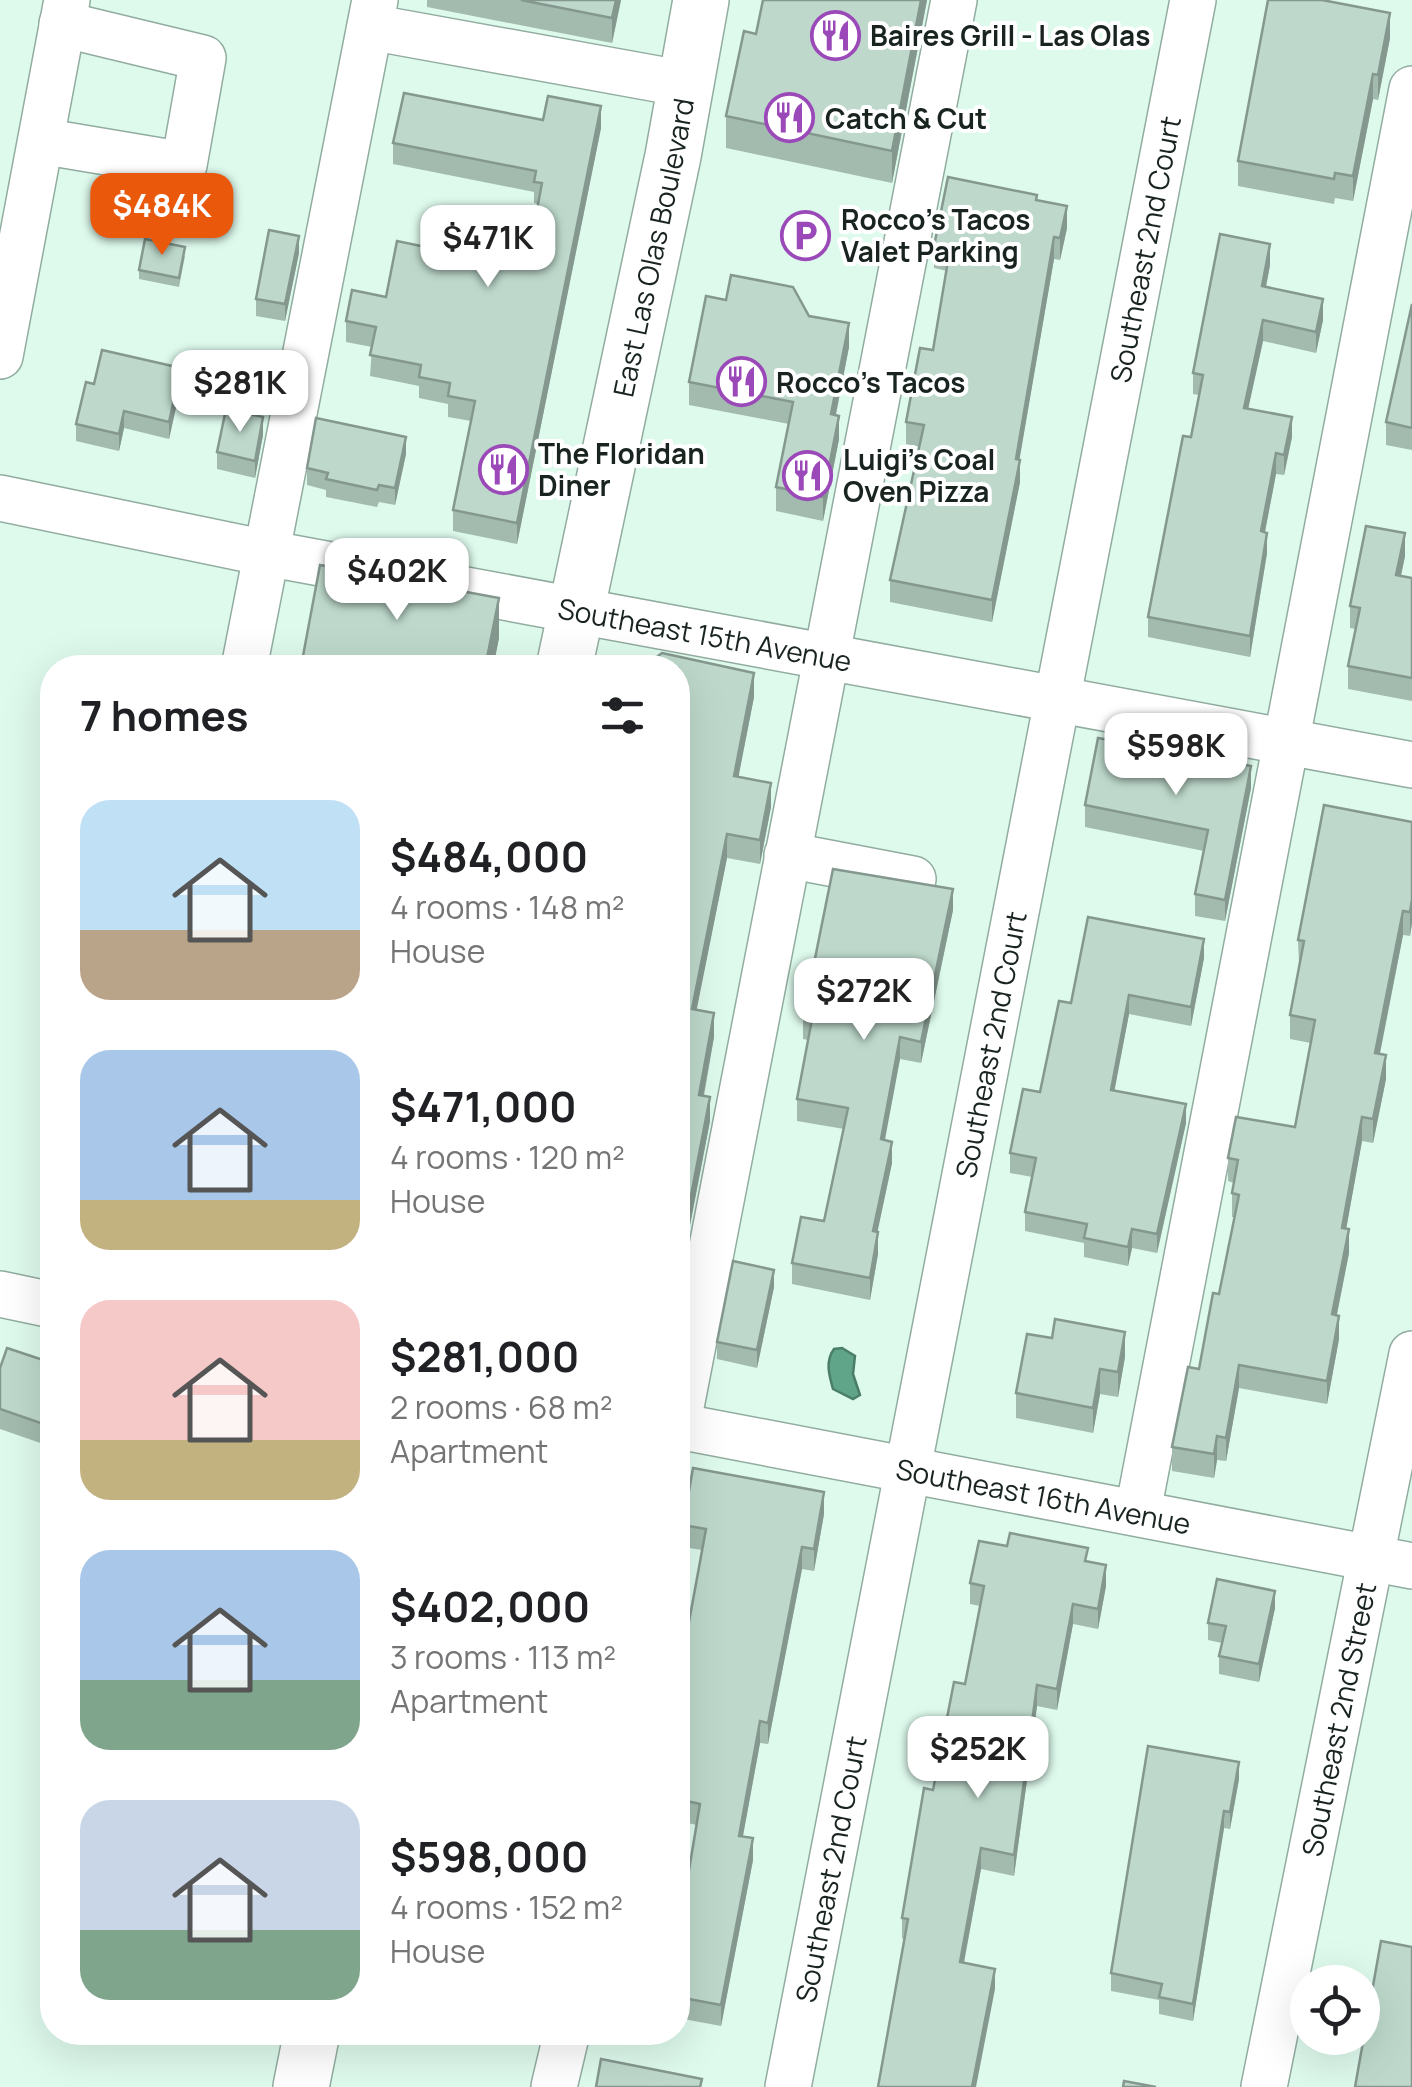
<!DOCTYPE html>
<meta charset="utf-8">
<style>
:root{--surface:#fff;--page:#f6f6f6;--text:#202124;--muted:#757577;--accent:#ea580c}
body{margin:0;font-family:Manrope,sans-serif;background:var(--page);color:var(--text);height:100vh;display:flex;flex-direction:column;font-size:38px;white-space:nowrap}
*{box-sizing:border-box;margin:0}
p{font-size:32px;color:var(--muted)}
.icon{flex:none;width:55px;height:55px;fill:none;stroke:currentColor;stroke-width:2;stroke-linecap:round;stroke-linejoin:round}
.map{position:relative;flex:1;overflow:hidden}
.details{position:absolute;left:40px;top:655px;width:650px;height:1390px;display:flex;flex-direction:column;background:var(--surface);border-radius:40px;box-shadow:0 10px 40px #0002}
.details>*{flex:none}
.fabs{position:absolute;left:1290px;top:1965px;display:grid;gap:20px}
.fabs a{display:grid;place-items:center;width:90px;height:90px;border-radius:50%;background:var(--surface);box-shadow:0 10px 40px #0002;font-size:50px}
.price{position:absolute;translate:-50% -85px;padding:0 22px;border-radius:20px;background:#fff;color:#222;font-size:32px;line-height:65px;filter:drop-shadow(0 2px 5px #0008)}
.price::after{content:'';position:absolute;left:50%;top:60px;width:30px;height:22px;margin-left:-15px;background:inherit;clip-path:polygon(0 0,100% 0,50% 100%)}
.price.on{background:var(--accent);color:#fff}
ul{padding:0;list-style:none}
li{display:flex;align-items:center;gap:30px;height:250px;padding:0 40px}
li span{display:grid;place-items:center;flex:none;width:280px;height:200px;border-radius:30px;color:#555}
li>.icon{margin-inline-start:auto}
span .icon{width:120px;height:120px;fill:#fffc;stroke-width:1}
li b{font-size:42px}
h2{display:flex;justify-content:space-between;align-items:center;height:120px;padding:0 40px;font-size:42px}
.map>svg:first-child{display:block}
</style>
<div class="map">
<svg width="1412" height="2087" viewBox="0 0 1412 2087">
<rect width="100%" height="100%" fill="#defaed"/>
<!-- water -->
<path fill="#60a489" stroke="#4b7e69" stroke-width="2.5" d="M842 1348 855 1356 853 1374 860 1395 853 1399 833 1389C829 1375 825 1361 834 1349Z"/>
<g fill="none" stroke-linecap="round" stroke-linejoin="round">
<defs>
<g id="minor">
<path d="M370 27 685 84"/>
<path d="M41 141 184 165 203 58 62 24"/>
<path d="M0 356 67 0"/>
<path id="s1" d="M0 498 266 553 1412 765"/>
<path d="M244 668 375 0"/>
<path d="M787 855 913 879"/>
<path d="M0 1294 52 1305"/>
<path d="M678 1422 954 0"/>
<path id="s2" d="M678 1426 1412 1566"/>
<path d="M1138 1511 1412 89"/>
<path d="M554 2087 567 2032"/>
<path id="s3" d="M788 2087 1193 0"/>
<path id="s4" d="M1264 2087 1412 1354"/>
</g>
<g id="major">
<path id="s5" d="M564 668 673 156 701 0"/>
<path d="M301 2087 312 2032"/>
</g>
</defs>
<!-- minor casing -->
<use href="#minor" stroke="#92aca0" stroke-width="48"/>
<!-- major casing -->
<use href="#major" stroke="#92aca0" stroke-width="58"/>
<!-- minor -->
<use href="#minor" stroke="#fff" stroke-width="45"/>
<!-- major -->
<use href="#major" stroke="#fff" stroke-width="55"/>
</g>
<!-- wall -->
<g fill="#a3bbaf">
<path d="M427 0H621L612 43 427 7Z"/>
<path d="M927 0 892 183 726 148V116L756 34Z"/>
<path d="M1390 38 1378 100 1373 99 1353 201 1335 198 1334 204 1238 186V161Z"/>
<path d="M543 120 601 128 517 544 453 531V510L471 421 448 417V404L419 398V386L370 376 372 347 346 342V321L386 297 526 268 538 204 534 203V192L393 164V143Z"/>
<path d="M1037 200 1067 228 1060 260 1054 259 1019 460 1020 482 992 622 890 602V580L920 447 906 444V422L933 350 947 271 934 268V246Z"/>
<path d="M299 253 285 321 256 316V299Z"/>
<path d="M185 256 179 287 139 279V270Z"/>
<path d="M1270 265 1266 287 1323 320 1316 353 1263 341 1248 408 1292 437 1284 475 1276 474 1265 532 1267 553 1250 657 1148 637V617L1191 437 1199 395 1193 394V373Z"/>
<path d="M1412 304V450L1386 445V422Z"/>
<path d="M809 316 849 347 836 415 839 439 823 521 776 511V487L789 424 689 405V382Z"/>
<path d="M94 384 181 385 169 439 124 428 119 451 76 441V424Z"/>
<path d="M263 435 255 478 217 469V452Z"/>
<path d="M406 454 395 505 379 502 377 507 326 497V490L307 485V468Z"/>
<path d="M1405 556 1401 576 1412 578V701L1348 689V666L1355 629 1350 628V606Z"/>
<path d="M499 638 493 668H303V656Z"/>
<path d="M678 668 754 697 738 777 771 807 760 864 727 858 696 1010 714 1037 704 1096 710 1121 678 1287Z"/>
<path d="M1251 788 1225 921 1195 916V894L1204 851 1085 827V805Z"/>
<path d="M1412 822V923L1410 936 1403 935 1380 1054 1386 1079 1373 1143 1362 1141 1346 1229 1349 1253 1337 1315 1339 1339 1327 1404 1239 1388 1226 1461 1217 1460 1214 1478 1172 1471V1447L1199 1369 1219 1294 1234 1217H1232V1193L1234 1183 1228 1181V1158L1295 1127 1311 1043 1290 1039V1015L1299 964 1298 940Z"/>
<path d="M953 910 921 1063 900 1059 884 1140 892 1163 877 1232 878 1254 870 1300 792 1284V1263L824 1221 844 1129 797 1121V1099L808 1040 803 1039V1018Z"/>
<path d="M1204 958 1191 1026 1129 1014 1114 1090 1186 1123 1157 1253 1132 1248 1128 1266 1084 1257V1243L1025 1231V1212L1032 1177 1010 1173V1153L1040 1092 1071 1003Z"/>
<path d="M774 1287 757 1368 717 1359V1342Z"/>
<path d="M1125 1357 1118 1397 1100 1394 1093 1433 1016 1418V1393Z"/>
<path d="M52 1363V1447L0 1429V1368Z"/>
<path d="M824 1514 814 1571 802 1569 768 1744 760 1743 743 1836 753 1860 721 2026 678 2018V1893L685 1894 697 1825 678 1821V1670L680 1671 702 1550 683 1547V1525Z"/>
<path d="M1088 1562 1106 1586 1098 1629 1073 1624 1057 1710 1037 1706 1014 1876 981 1869 964 1963 995 1989 902 1938V1918L933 1790 965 1684 980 1606 970 1604V1583Z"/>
<path d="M1275 1608 1259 1682 1219 1674V1656L1222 1643 1208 1640V1623Z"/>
<path d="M1239 1779 1230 1829 1224 1828 1193 2021 1159 2014V2000L1111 1991V1973Z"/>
</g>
<!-- shaded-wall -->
<g fill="#85988f">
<path d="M616 0H621L612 43V18Z"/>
<path d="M921 0H927L892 183V151Z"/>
<path d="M1390 13V38L1378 100V75Z"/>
<path d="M1373 74V99L1353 201V176Z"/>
<path d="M601 106V128L517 544V523Z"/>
<path d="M1067 206V228L1060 260V238Z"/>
<path d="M299 236V253L285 321V304Z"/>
<path d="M1054 237V259L1017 474 1020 460V482L992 622V600Z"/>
<path d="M1270 244V265L1262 307V286Z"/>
<path d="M1323 299V320L1316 353V332Z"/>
<path d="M1263 320V341L1244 428V408Z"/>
<path d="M849 323V347L831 438V414Z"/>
<path d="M181 368V385L169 439V422Z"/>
<path d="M124 411V428L119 451V434Z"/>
<path d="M839 416V439L823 521V497Z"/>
<path d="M263 417V435L255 478V461Z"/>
<path d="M1292 417V437L1284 475V455Z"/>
<path d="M406 437V454L395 505V488Z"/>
<path d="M1276 453V474L1261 552V531Z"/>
<path d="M1267 533V553L1250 657V636Z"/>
<path d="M1405 533V556L1396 598V575Z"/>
<path d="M499 598V638L493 668H485Z"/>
<path d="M754 673V697L734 800V776Z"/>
<path d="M1251 766V788L1225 921V900Z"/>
<path d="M771 783V807L760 864V840Z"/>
<path d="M727 834V858L692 1033V1009Z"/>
<path d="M953 889V910L921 1063V1042Z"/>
<path d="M1412 899V923L1410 936V912Z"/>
<path d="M1403 911V935L1375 1077V1053Z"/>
<path d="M1204 939V958L1191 1026V1007Z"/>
<path d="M1129 995V1014L1111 1109V1090Z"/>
<path d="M714 1013V1037L699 1119V1095Z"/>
<path d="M900 1037V1059L881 1161V1139Z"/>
<path d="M1386 1055V1079L1373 1143V1119Z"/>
<path d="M710 1097V1121L678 1287V1263Z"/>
<path d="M1186 1104V1123L1157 1253V1234Z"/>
<path d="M1362 1117V1141L1342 1252V1228Z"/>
<path d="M892 1142V1163L873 1253V1231Z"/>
<path d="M1132 1229V1248L1128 1266V1247Z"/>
<path d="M1349 1229V1253L1332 1338V1314Z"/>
<path d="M878 1232V1254L870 1300V1278Z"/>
<path d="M774 1270V1287L757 1368V1350Z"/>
<path d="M1339 1316V1339L1327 1404V1381Z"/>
<path d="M1125 1332V1357L1118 1397V1372Z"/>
<path d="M1239 1365V1388L1226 1461V1438Z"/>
<path d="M1100 1369V1394L1093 1433V1408Z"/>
<path d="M1217 1436V1460L1214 1478V1454Z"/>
<path d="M824 1492V1514L814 1571V1549Z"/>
<path d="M802 1547V1569L768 1744V1723Z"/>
<path d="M1106 1565V1586L1098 1629V1609Z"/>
<path d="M1275 1591V1608L1259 1682V1664Z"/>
<path d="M1073 1604V1624L1057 1710V1689Z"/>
<path d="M1037 1685V1706L1014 1876V1855Z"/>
<path d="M760 1721V1743L739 1857V1836Z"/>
<path d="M1239 1762V1779L1230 1829V1812Z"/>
<path d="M1224 1811V1828L1193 2021V2004Z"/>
<path d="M753 1838V1860L721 2026V2005Z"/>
<path d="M981 1848V1869L960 1983V1962Z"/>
<path d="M995 1969V1989L976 2087H972Z"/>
</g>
<!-- building -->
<g fill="#bed9cc" stroke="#85988f" stroke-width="2.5">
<path d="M521 0H616L612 18Z"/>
<path d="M763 0H921L892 151 726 116 744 31 756 34Z"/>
<path d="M1268 0H1322L1390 13 1378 75 1373 74 1353 176 1335 173 1334 179 1238 161Z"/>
<path d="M404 93 543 120 548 96 601 106 517 523 453 510 475 401 448 396 450 383 419 377 421 365 370 355 376 327 346 321 352 290 386 297 397 241 526 268 542 183 534 182 536 171 393 143Z"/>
<path d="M948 177 1037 195 1036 200 1067 206 1060 238 1054 237 1016 459 1020 460 992 600 890 580 924 425 906 422 920 348 933 350 950 249 934 246Z"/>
<path d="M269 230 299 236 285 304 256 299Z"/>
<path d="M1220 234 1270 244 1262 286 1323 299 1316 332 1263 320 1244 408 1292 417 1284 455 1276 453 1261 531 1267 533 1250 636 1148 617 1183 436 1191 437 1203 375 1193 373Z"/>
<path d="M145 239 185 247 179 278 139 270Z"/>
<path d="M731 275 793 287 809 316 849 323 831 414 839 416 823 497 776 487 793 402 689 382 706 296 726 300Z"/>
<path d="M1412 304V428L1386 422Z"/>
<path d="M102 350 181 368 169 422 124 411 119 434 76 424 86 382 94 384Z"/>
<path d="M226 409 263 417 255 461 217 452Z"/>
<path d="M316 418 406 437 395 488 379 485 377 490 326 479 328 473 307 468Z"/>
<path d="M1366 526 1405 533 1396 575 1412 578V678L1348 666 1360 608 1350 606Z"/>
<path d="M320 565 499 598 485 668H364L303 656Z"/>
<path d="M662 653 754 673 734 776 771 783 760 840 727 834 692 1009 714 1013 699 1095 710 1097 678 1263V668H641Z"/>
<path d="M1098 738 1251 766 1225 900 1195 894 1208 830 1085 805Z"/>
<path d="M1324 805 1412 822V899L1410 912 1403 911 1375 1053 1386 1055 1373 1119 1362 1117 1342 1228 1349 1229 1332 1314 1339 1316 1327 1381 1239 1365 1226 1438 1217 1436 1214 1454 1172 1447 1188 1367 1199 1369 1213 1293 1219 1294 1239 1195 1232 1193 1238 1160 1228 1158 1236 1117 1295 1127 1315 1020 1290 1015 1304 941 1298 940Z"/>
<path d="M833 869 953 889 921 1042 900 1037 881 1139 892 1142 873 1231 878 1232 870 1278 792 1263 801 1217 824 1221 848 1108 797 1099 812 1019 803 1018Z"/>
<path d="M1088 917 1204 939 1191 1007 1129 995 1111 1090 1186 1104 1157 1234 1132 1229 1128 1247 1084 1238 1087 1224 1025 1212 1036 1158 1010 1153 1023 1089 1040 1092 1059 1001 1071 1003Z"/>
<path d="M733 1261 774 1270 757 1350 717 1342Z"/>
<path d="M1055 1319 1125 1332 1118 1372 1100 1369 1093 1408 1016 1393 1027 1334 1052 1338Z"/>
<path d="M7 1348 52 1363V1427L0 1409V1368Z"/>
<path d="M693 1468 824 1492 814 1549 802 1547 768 1723 760 1721 739 1836 753 1838 721 2005 678 1997V1893L685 1894 700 1804 678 1799V1670L680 1671 706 1529 683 1525Z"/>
<path d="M1010 1533 1088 1548 1085 1561 1106 1565 1098 1609 1073 1604 1057 1689 1037 1685 1014 1855 981 1848 960 1962 995 1969 972 2087H878L908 1919 902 1918 924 1788 933 1790 954 1682 965 1684 984 1586 970 1583 979 1541 1007 1546Z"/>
<path d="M1217 1579 1275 1591 1259 1664 1219 1656 1226 1626 1208 1623Z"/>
<path d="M1148 1746 1239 1762 1230 1812 1224 1811 1193 2004 1159 1997 1162 1984 1111 1973Z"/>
<path d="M1381 1941 1412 1947V2087H1355Z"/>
<path d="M601 2059 702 2079 700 2087H596Z"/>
<path d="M1124 2081 1156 2087H1123Z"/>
</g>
<!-- icons -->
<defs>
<symbol id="restaurant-ring" viewBox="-11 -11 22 22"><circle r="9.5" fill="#fff" stroke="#9b49b8" stroke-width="1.5"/><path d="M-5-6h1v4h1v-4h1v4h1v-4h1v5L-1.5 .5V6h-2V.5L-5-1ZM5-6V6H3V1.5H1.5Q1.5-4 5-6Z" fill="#9b49b8"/></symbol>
<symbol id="parking-ring" viewBox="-11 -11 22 22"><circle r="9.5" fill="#fff" stroke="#9b49b8" stroke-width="1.5"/><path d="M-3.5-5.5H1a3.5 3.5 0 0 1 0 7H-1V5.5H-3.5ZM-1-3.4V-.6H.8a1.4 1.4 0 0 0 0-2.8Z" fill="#9b49b8"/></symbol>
</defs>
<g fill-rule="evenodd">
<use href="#restaurant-ring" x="808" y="8" width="55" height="55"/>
<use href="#restaurant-ring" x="762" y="90" width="55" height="55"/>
<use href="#parking-ring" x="778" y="208" width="55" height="55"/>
<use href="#restaurant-ring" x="714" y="354" width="55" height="55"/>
<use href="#restaurant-ring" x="476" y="442" width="55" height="55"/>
<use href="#restaurant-ring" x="780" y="448" width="55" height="55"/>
</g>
<g text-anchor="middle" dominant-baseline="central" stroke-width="8" stroke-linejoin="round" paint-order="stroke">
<!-- poi labels -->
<g font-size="28" font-weight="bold" fill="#19241f" stroke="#fff" text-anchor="start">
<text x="870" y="35">Baires Grill - Las Olas</text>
<text x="825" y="118">Catch &amp; Cut</text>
<text x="841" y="219">Rocco's Tacos<tspan x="841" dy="32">Valet Parking</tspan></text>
<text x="776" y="382">Rocco's Tacos</text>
<text x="538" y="453">The Floridan<tspan x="538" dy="32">Diner</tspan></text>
<text x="843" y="459">Luigi's Coal<tspan x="843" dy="32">Oven Pizza</tspan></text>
</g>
<!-- street labels -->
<g font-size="28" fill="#19241f" stroke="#fff">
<text stroke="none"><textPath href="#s5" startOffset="430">East Las Olas Boulevard</textPath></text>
<text stroke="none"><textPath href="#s3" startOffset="1872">Southeast 2nd Court</textPath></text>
<text stroke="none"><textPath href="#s1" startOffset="718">Southeast 15th Avenue</textPath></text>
<text stroke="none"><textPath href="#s3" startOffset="1062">Southeast 2nd Court</textPath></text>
<text stroke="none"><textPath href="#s2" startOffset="372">Southeast 16th Avenue</textPath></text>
<text stroke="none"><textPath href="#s4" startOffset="375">Southeast 2nd Street</textPath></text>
<text stroke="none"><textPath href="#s3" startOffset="222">Southeast 2nd Court</textPath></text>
</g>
</g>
</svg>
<div class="fabs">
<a><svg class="icon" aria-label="locate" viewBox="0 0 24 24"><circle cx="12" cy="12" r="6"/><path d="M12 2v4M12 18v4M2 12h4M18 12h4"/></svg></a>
</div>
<b class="price on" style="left:162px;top:258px">$484K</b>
<b class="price" style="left:488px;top:290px">$471K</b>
<b class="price" style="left:240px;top:435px">$281K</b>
<b class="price" style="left:397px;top:623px">$402K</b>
<b class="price" style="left:1176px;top:798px">$598K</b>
<b class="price" style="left:864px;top:1043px">$272K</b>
<b class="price" style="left:978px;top:1801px">$252K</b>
<section class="details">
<h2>7 homes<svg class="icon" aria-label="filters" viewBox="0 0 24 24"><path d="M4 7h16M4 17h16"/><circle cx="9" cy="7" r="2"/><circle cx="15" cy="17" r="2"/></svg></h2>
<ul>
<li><span style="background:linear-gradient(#bfe0f5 65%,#b9a48a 0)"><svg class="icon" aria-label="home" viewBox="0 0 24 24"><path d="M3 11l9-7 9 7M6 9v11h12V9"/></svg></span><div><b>$484,000</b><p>4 rooms · 148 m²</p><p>House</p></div></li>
<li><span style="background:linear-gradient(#a9c7e8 75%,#c2b280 0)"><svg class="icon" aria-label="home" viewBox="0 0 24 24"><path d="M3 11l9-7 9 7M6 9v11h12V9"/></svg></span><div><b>$471,000</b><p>4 rooms · 120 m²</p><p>House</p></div></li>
<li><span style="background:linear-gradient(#f6c9c9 70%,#c2b280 0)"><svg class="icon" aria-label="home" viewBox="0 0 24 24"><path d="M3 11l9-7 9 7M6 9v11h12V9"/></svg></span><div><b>$281,000</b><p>2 rooms · 68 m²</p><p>Apartment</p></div></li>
<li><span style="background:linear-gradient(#a9c7e8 65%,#7fa58c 0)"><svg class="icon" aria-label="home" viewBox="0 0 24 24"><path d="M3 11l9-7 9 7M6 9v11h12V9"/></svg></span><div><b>$402,000</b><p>3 rooms · 113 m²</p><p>Apartment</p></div></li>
<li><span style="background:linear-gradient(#c9d6e8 65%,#7fa58c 0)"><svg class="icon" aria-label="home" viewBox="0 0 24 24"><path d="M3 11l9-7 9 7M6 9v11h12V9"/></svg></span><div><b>$598,000</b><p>4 rooms · 152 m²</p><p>House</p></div></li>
</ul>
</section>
</div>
